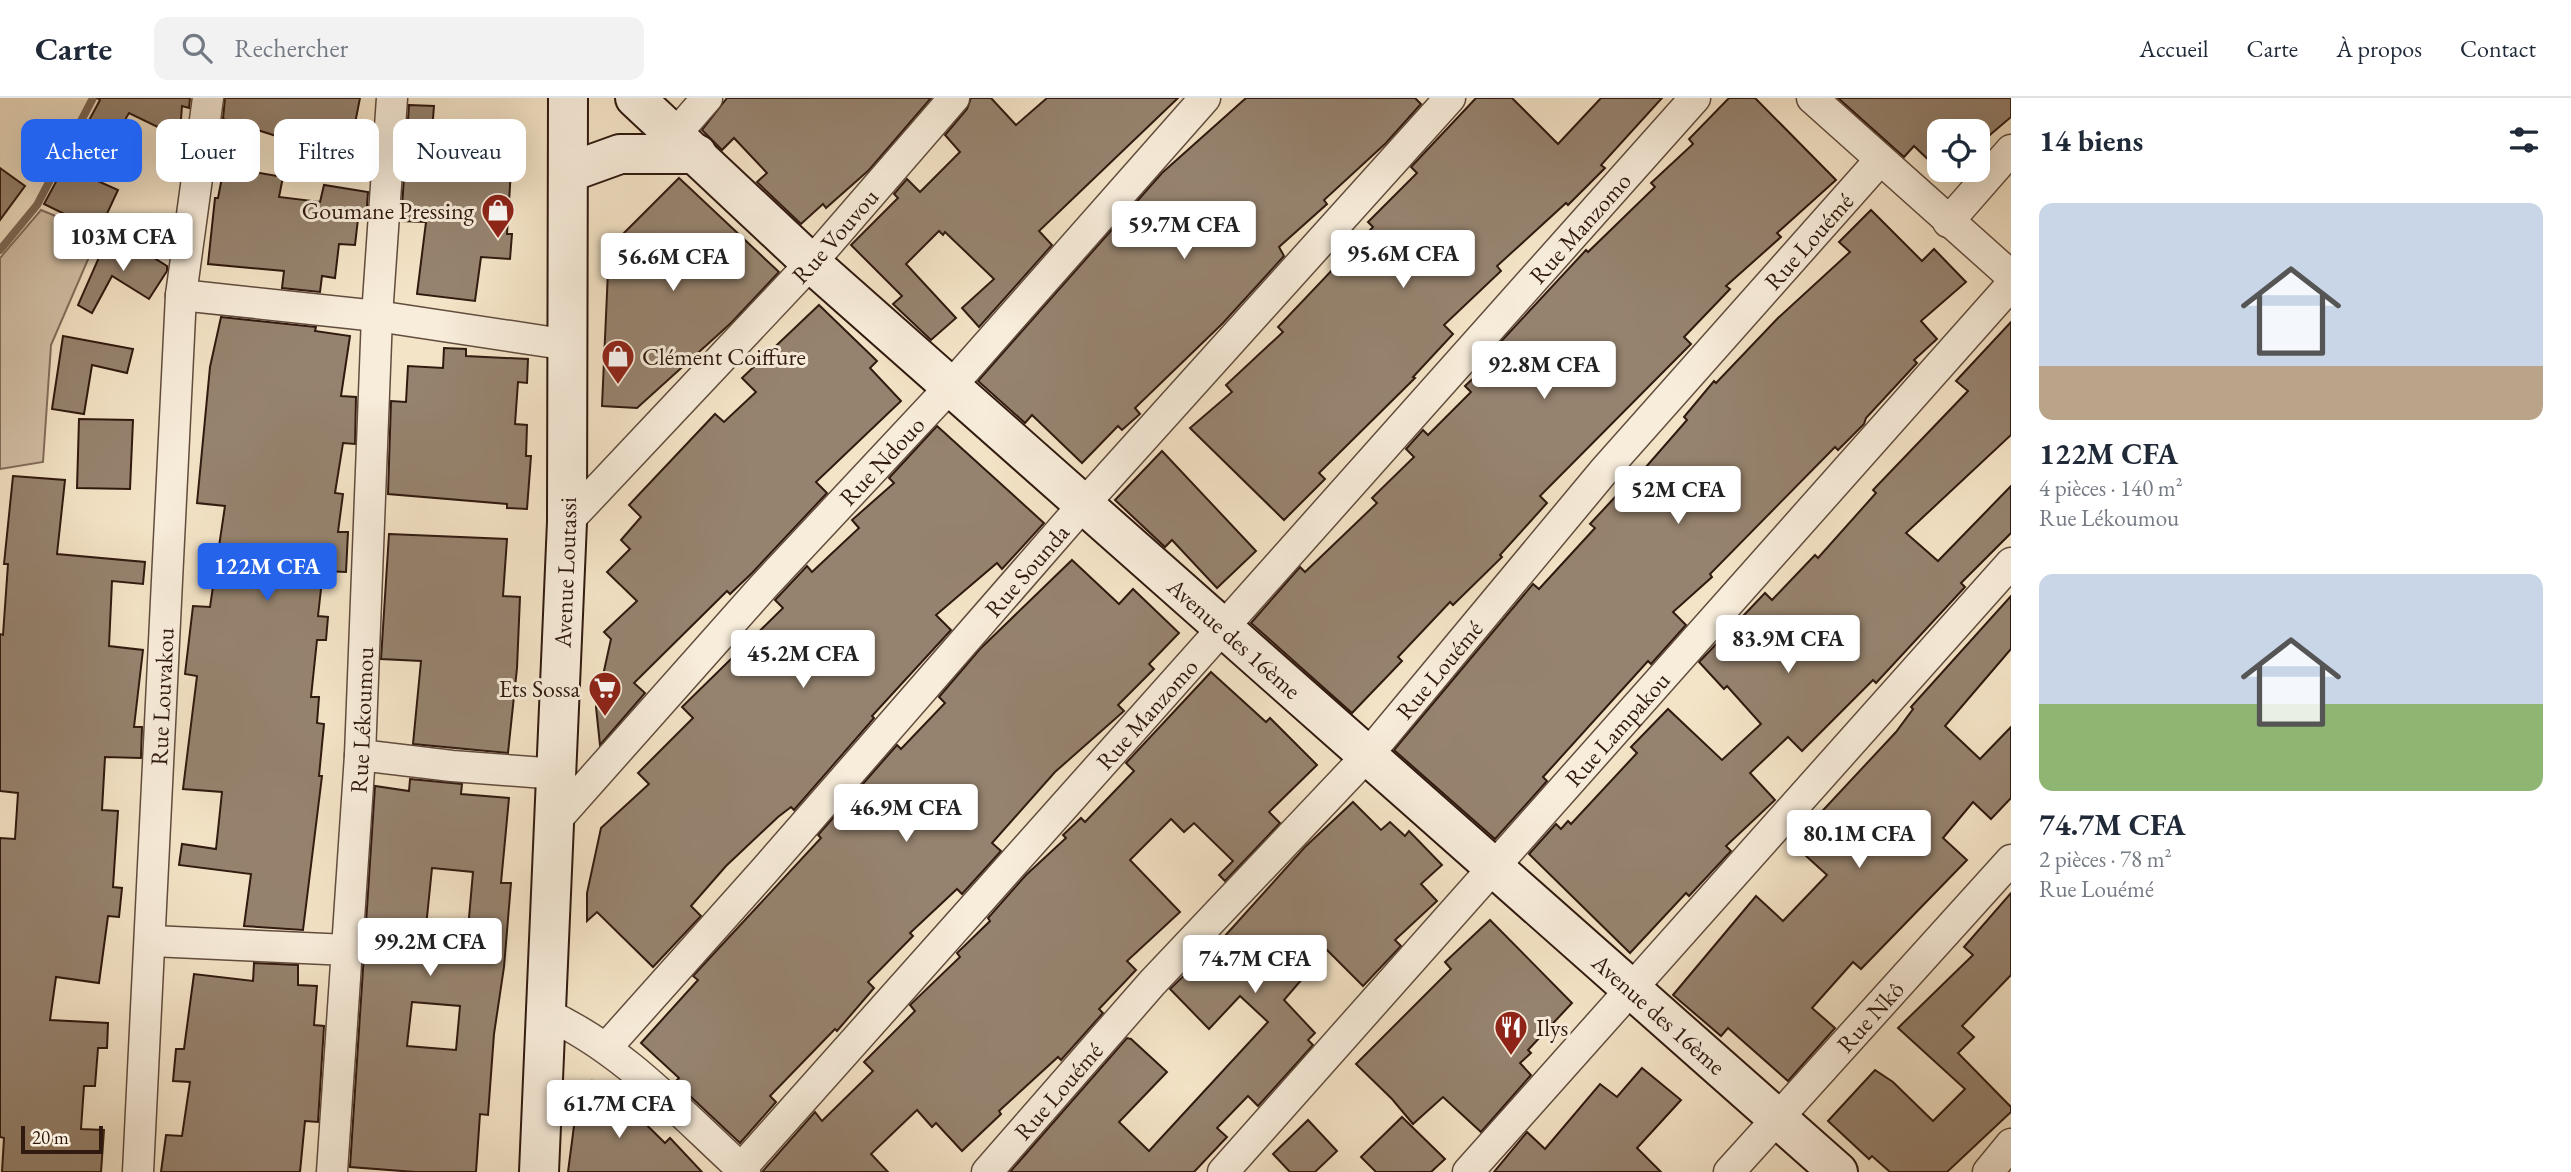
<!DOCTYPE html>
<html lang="fr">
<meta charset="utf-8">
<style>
:root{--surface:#fff;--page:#f2f2f3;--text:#1f2937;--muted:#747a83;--line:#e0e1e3;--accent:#2563eb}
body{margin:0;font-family:"EB Garamond",serif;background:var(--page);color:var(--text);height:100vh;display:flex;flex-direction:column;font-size:26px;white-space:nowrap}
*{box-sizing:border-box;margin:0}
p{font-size:23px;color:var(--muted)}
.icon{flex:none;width:38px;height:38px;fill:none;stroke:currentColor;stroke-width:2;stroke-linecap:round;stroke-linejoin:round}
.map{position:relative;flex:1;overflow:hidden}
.details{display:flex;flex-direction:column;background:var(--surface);width:560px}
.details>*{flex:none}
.banner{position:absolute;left:21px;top:21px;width:665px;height:63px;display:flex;gap:14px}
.fabs{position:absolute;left:1927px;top:21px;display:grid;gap:14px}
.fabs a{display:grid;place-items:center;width:63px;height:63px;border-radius:14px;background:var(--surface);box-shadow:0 7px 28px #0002;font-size:35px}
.scale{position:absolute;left:21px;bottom:18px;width:82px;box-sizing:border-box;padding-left:7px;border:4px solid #30190f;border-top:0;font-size:19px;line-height:24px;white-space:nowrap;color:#30190f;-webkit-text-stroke:5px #f8eddb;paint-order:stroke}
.price{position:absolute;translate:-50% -60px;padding:0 16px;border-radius:7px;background:#fff;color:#222;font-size:23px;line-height:46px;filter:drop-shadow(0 2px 4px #0008)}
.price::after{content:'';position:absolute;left:50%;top:42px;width:21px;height:16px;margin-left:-10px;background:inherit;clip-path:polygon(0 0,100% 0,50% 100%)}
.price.selected{background:var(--accent);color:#fff}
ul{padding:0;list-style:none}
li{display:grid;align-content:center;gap:14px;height:371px;padding:0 28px}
li span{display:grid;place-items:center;height:217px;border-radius:14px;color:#555}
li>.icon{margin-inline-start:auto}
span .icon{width:126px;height:126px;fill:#fffc;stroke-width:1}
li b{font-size:30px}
h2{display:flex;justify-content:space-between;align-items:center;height:84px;padding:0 28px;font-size:30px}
.tag{padding:0 24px;border-radius:14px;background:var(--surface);box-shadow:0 7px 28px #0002;font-size:24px;line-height:63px}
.tag.selected{background:var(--accent);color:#fff}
header{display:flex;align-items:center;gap:42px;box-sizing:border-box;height:98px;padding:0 35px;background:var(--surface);border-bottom:2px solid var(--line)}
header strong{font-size:33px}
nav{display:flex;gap:38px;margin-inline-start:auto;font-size:24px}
.search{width:490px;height:63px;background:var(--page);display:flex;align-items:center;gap:18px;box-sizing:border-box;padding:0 24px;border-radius:14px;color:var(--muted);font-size:26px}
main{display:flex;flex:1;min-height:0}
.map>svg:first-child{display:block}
</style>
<header>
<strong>Carte</strong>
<div class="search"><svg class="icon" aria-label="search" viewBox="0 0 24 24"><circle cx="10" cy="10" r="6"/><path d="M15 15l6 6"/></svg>Rechercher</div>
<nav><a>Accueil</a><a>Carte</a><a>À propos</a><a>Contact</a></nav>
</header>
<main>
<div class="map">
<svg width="2011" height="1074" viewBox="0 0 2011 1074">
<rect width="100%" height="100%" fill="#f4e4c7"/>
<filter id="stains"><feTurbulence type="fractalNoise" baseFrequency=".00286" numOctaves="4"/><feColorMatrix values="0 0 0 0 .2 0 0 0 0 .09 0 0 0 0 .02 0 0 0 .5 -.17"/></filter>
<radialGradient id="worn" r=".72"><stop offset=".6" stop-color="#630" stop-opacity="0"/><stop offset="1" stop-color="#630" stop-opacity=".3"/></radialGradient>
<!-- green -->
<path fill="#d3c1a8" stroke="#826d5c" stroke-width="2" d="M41 112 99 136 51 247 43 364 0 371V160Z"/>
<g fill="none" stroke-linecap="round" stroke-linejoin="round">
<!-- stream -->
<path stroke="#7d6958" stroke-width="8" d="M0 152 37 107 93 0"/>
</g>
<!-- building -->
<g fill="#96836f" stroke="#30190f" stroke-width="2" fill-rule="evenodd">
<path d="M97 0H190L189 10 182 8 180 34 166 33 129 15 91 80 118 92 99 133 44 106 100 2Z"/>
<path d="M225 0H360L348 61 223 21Z"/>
<path d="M727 0H931L869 72 826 110 823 106 801 126 757 84 767 75 734 40 722 52 702 32Z"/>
<path d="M971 0H991L1016 27 1047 0H1178L1039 133 1052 147 979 229 962 210 994 181 945 134 943 137 939 133 906 166 956 220 931 242 893 206 902 198 851 147 898 100 894 96 907 81 920 94 960 54 945 37 967 11Z"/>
<path d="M1246 0H1415L1421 6 1386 45 1324 102 1327 106 1279 149 1284 158 1223 225 1135 310 1140 316 1122 332 1118 328 1082 365 1032 317 1025 325 978 283 1162 75Z"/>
<path d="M1476 0H1512L1558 46 1601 0H1662L1601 67 1605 70 1568 107 1566 105 1497 168 1501 173 1444 227 1453 236 1413 279 1415 280 1319 375 1325 381 1284 422 1190 330 1232 294 1226 287 1283 234 1278 229 1373 129 1368 124 1417 75 1411 69Z"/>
<path d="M1729 0H1755L1836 82 1777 135 1781 139 1726 188 1730 191 1684 239 1691 246 1540 398 1547 405 1500 457 1502 459 1453 507 1450 504 1398 559 1402 563 1352 615 1251 525 1300 469 1305 474 1377 405 1372 400 1414 359 1406 351 1423 332 1428 337 1471 294 1465 288 1500 255 1495 250 1586 152 1588 154 1655 89 1651 85 1693 46 1689 41Z"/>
<path d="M1838 0H2011V19L1978 47V33H1939V72L1914 48 1904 59Z"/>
<path d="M409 7 434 8 431 45H439V51L512 56 507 136H512L510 161 481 159 475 203 417 196 426 124 401 123Z"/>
<path d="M224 69 283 79 279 99 320 104 324 87 368 94 366 121H358L355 147 339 146 335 180 322 178 320 194 282 190 284 173 208 166 215 100H218Z"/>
<path d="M0 70 25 88 0 122Z"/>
<path d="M679 80 779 174 731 225 637 310 602 308 609 150Z"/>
<path d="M1871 112 1922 163 1934 151 1966 184 1921 223 1937 241 1914 262 1917 265 1866 320 1864 326 1838 352 1835 349 1710 476 1712 479 1673 514 1686 527 1651 566 1648 563 1543 679 1547 683 1495 741 1394 652 1533 486 1539 491 1595 430 1590 426 1630 383 1632 385 1687 322 1684 319 1714 283 1716 285 1778 220 1850 154 1839 144Z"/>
<path d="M108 139 130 155 135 148 167 168V173L149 201 112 178 92 215 78 207Z"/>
<path d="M819 207 877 263 870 270 901 303 816 384 827 395 752 475 730 496 727 493 634 585 645 595 600 647 596 609 611 541 604 534 637 503 607 474 630 451 621 442 641 419 629 407 715 316 724 324 756 294 742 280Z"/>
<path d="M221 219 316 229 315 233 350 238 341 298 356 299 355 346 343 345 335 395 343 396 338 434H348L346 474 323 473 318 518 328 519 326 542H317L311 599H319L317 625 324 626 319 678H322L303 832 244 828 251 776 179 767 182 746 216 751 222 694 183 691 197 578 185 576 193 508 210 509 225 408 197 405 210 269Z"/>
<path d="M2011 224V337L1906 435 1938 463 2011 388V435L1961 485 1965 489 1876 585 1873 582 1802 653 1788 639 1750 675 1775 702 1726 748 1731 753 1689 798 1686 795 1630 855 1529 756 1556 726 1561 731 1568 723 1571 726 1637 655 1631 649 1668 611 1722 662 1761 626 1727 588 1724 591 1699 564 1765 495 1772 502 1815 457 1818 460 1876 395 1873 392 1968 293 1956 283Z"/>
<path d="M63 238 133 251 127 275 92 267 84 316 52 311Z"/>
<path d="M444 250 466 251V258L528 261 527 285 518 284 515 326 527 327 526 358H531L527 411 507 410V406L388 396 391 303 406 304 408 268 443 270Z"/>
<path d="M79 321 133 322 130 391 77 390Z"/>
<path d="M937 328 1044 425 1002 471 997 465 936 517 951 532 872 618 874 620 794 712 791 709 778 719 726 768 691 808 701 818 653 869 597 814 587 823V795L601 730 649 686 638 675 693 620 682 609 783 510 775 502 807 468 812 474 859 430 852 422 894 385 889 380Z"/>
<path d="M1162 353 1256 453 1217 490 1172 442 1165 449 1115 402Z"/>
<path d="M13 378 65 382 57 456 145 464 143 486 112 483 109 548 143 552 134 629H142L141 660 105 659 102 712 118 713 113 789 122 790 119 819 108 818 99 885 56 879 50 922 108 925 107 950H98L95 988H84L81 1031 104 1032 101 1074H2L4 1040 0 1039V740L15 741 18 695 0 693V536L3 537 8 466H4Z"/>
<path d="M389 436 507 441 503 498 520 499 517 570 508 655 413 646 421 563 381 561Z"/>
<path d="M1072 462 1119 506 1133 491 1179 535 1149 566 1154 571 1118 607 1124 613 1055 674 992 745 1001 753 962 796 957 791 910 835 913 838 868 884 874 890 837 933 835 931 770 998 776 1004 740 1045 675 984 679 980 641 945 698 882 693 878 821 740 818 737 897 647 901 651 945 605 939 599 980 551Z"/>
<path d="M2011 498V551L1945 628 1980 661 2011 629V700L1991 721 1973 704 1943 740 1967 762 1861 871 1853 864 1812 910 1835 930 1788 983 1728 930 1721 938 1673 897 1756 798 1783 823 1827 777 1806 758 1813 750 1799 738 1896 634 1913 611 1911 609Z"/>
<path d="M1211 574 1266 624 1270 620 1317 667 1269 714 1280 725 1225 783 1219 777 1233 763 1194 725 1184 734 1171 721 1130 762 1180 814 1127 863 1136 872 1099 911 1103 915 1061 962 1058 959 999 1013 1001 1016 962 1053 936 1025 932 1029 917 1012 871 1056 888 1074H762L815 1014 822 1023 873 973 864 964 915 913 910 907 960 859 957 855 990 823 988 820 1026 777 1066 740 1063 737 1081 720 1085 724 1134 673 1126 665Z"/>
<path d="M410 681 462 686 461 696 509 700 501 785H511L504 869 494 936 488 1017 480 1016 476 1074H415L350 1069 375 688 409 693ZM432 770 473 774 468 831 426 829ZM412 904 460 908 456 952 407 948Z"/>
<path d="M1353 704 1381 732 1390 724 1405 738 1409 733 1442 767 1421 786 1437 803 1395 842 1401 848 1363 888 1327 852 1284 902 1315 935 1308 942 1313 947 1258 1008 1248 998 1217 1030 1227 1039 1194 1074H1010L1127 940 1131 941 1167 974 1119 1024 1149 1053 1268 924 1240 898 1209 931 1170 891 1224 839 1305 749Z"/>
<path d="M2011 795V877L1962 928 1974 939 1958 955 2011 1009V1014L1947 1074H1890L1872 1058 1869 1061 1828 1023 1875 972 1893 984 1933 1023 1965 991 1898 930 1973 857 1964 849Z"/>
<path d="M1490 822 1572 905 1528 952 1531 955 1520 965 1531 977 1481 1034 1443 999 1413 1026 1392 1001 1356 966 1451 871 1445 864Z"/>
<path d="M254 865 298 867V887L317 888 314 927 324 928 318 1024 305 1023 300 1074H161L166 1037 182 1038 190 984 173 983 176 951H184L194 876 253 883Z"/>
<path d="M1642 970 1681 1002 1637 1050 1661 1074H1494L1527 1034 1545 1051 1600 986 1617 999Z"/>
<path d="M592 983 610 1000 614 995 665 1045 670 1040 702 1074H568L578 997Z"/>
<path d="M1402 1019 1445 1061 1431 1074H1376L1361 1059Z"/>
<path d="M1308 1022 1337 1053 1315 1074H1290L1273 1056Z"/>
</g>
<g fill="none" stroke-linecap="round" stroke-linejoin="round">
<defs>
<g id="minor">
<path d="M1812 0 2011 178"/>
<path d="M661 53 707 0"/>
<path d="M1948 124 2011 52"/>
<path d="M181 197 377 218 569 247"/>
<path id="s1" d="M567 424 811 165 954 0"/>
<path d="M360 657 452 668 558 676"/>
<path id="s2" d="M556 722 763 489 950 289 1205 0"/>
<path d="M152 843 348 852"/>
<path d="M546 916C624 951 683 1018 745 1074"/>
<path id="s3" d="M607 949 765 772 1084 406 1450 0"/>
<path id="s4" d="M138 1074 181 197 208 0"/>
<path id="s5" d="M332 1074 360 657 377 218 392 0"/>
<path id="s6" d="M738 1074 1695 0"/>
<path id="s7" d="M987 1074 1152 885 1366 659 1603 374 1880 62"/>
<path id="s8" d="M1223 1074 2011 187"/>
<path d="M1468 1074 2011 465"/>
<path id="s9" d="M1729 1074 2011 762"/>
<path d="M1988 1074 2011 1046"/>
</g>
<g id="secondary">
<path id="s10" d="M635 0 811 165 1838 1074"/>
<path d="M570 74 620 56H697"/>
<path id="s11" d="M539 1074 567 424 568 0"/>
</g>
</defs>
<!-- minor casing -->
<use href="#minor" stroke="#614c3d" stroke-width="33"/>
<!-- secondary casing -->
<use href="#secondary" stroke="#30190f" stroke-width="42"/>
<!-- minor -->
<use href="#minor" stroke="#f8eddb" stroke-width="30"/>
<!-- secondary -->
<use href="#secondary" stroke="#f8eddb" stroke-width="38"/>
</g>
<!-- icons -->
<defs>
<symbol id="shop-pin" viewBox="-11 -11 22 30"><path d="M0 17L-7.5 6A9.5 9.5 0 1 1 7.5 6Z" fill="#8f2418" stroke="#f8eddb"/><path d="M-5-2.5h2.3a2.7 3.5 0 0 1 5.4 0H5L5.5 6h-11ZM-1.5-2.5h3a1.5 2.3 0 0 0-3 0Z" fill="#fff"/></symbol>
<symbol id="supermarket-pin" viewBox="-11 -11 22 30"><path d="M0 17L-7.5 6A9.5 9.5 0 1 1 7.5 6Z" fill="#8f2418" stroke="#f8eddb"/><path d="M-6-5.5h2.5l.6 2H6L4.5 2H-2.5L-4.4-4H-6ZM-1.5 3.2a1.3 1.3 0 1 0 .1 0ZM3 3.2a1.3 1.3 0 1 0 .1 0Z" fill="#fff"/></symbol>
<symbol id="restaurant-pin" viewBox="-11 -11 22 30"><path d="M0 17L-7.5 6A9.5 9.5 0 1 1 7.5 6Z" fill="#8f2418" stroke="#f8eddb"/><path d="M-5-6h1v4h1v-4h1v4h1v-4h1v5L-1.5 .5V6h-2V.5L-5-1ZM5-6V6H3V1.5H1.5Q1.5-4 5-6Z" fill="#fff"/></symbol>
</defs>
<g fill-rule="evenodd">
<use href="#shop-pin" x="479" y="93" width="38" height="52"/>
<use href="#shop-pin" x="599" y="239" width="38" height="52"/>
<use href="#supermarket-pin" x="586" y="571" width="38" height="52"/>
<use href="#restaurant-pin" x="1492" y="910" width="38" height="52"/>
</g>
<g text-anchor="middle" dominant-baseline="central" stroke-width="6" stroke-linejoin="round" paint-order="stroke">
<!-- poi labels -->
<g font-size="24" fill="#30190f" stroke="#f8eddb" text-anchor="end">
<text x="474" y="112">Goumane Pressing</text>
<text x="642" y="258" text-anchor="start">Clément Coiffure</text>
<text x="580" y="590">Ets Sossa</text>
<text x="1536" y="929" text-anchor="start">Ilys</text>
</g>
<!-- street labels -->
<g font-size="24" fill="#30190f" stroke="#f8eddb">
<text stroke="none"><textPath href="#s6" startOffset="1265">Rue Manzomo</textPath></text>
<text stroke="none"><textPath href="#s1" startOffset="392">Rue Vouvou</textPath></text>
<text stroke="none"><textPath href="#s7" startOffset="1242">Rue Louémé</textPath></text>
<text stroke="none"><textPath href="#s2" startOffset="485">Rue Ndouo</textPath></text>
<text stroke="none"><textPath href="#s3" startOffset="635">Rue Sounda</textPath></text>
<text stroke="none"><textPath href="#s11" startOffset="600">Avenue Loutassi</textPath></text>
<text stroke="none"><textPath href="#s10" startOffset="807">Avenue des 16ème</textPath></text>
<text stroke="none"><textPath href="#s7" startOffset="676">Rue Louémé</textPath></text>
<text stroke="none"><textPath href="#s4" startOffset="476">Rue Louvakou</textPath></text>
<text stroke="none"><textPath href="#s6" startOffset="614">Rue Manzomo</textPath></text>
<text stroke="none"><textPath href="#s5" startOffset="453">Rue Lékoumou</textPath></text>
<text stroke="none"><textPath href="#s8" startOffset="593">Rue Lampakou</textPath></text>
<text stroke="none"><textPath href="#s10" startOffset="1374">Avenue des 16ème</textPath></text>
<text stroke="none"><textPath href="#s9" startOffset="210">Rue Nkô</textPath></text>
<text stroke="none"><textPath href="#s7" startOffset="108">Rue Louémé</textPath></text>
</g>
</g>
<rect width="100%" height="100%" filter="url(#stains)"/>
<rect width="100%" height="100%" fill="url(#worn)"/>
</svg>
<div class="fabs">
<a><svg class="icon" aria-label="locate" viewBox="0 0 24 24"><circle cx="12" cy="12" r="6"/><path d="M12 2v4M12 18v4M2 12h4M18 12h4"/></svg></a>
</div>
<div class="scale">20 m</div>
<b class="price" style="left:1184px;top:163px">59.7M CFA</b>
<b class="price" style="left:123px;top:175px">103M CFA</b>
<b class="price" style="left:1403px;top:192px">95.6M CFA</b>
<b class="price" style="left:673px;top:195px">56.6M CFA</b>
<b class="price" style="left:1544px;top:303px">92.8M CFA</b>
<b class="price" style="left:1678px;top:428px">52M CFA</b>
<b class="price selected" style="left:267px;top:505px">122M CFA</b>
<b class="price" style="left:1788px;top:577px">83.9M CFA</b>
<b class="price" style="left:803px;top:592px">45.2M CFA</b>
<b class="price" style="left:906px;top:746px">46.9M CFA</b>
<b class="price" style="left:1859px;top:772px">80.1M CFA</b>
<b class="price" style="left:430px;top:880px">99.2M CFA</b>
<b class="price" style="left:1255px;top:897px">74.7M CFA</b>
<b class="price" style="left:619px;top:1042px">61.7M CFA</b>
<div class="banner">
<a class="tag selected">Acheter</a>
<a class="tag">Louer</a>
<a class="tag">Filtres</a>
<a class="tag">Nouveau</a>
</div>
</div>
<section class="details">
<h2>14 biens<svg class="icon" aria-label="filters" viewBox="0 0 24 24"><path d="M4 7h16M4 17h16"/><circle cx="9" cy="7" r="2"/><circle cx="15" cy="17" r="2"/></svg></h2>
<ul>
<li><span style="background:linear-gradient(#c9d6e8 75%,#b9a48a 0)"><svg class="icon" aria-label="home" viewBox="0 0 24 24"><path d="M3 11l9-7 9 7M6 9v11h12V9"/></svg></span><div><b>122M CFA</b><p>4 pièces · 140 m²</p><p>Rue Lékoumou</p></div></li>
<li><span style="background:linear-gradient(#c9d6e8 60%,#8fb573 0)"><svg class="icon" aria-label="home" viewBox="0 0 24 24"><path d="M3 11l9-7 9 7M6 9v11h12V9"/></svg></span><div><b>74.7M CFA</b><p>2 pièces · 78 m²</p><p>Rue Louémé</p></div></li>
</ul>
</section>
</main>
